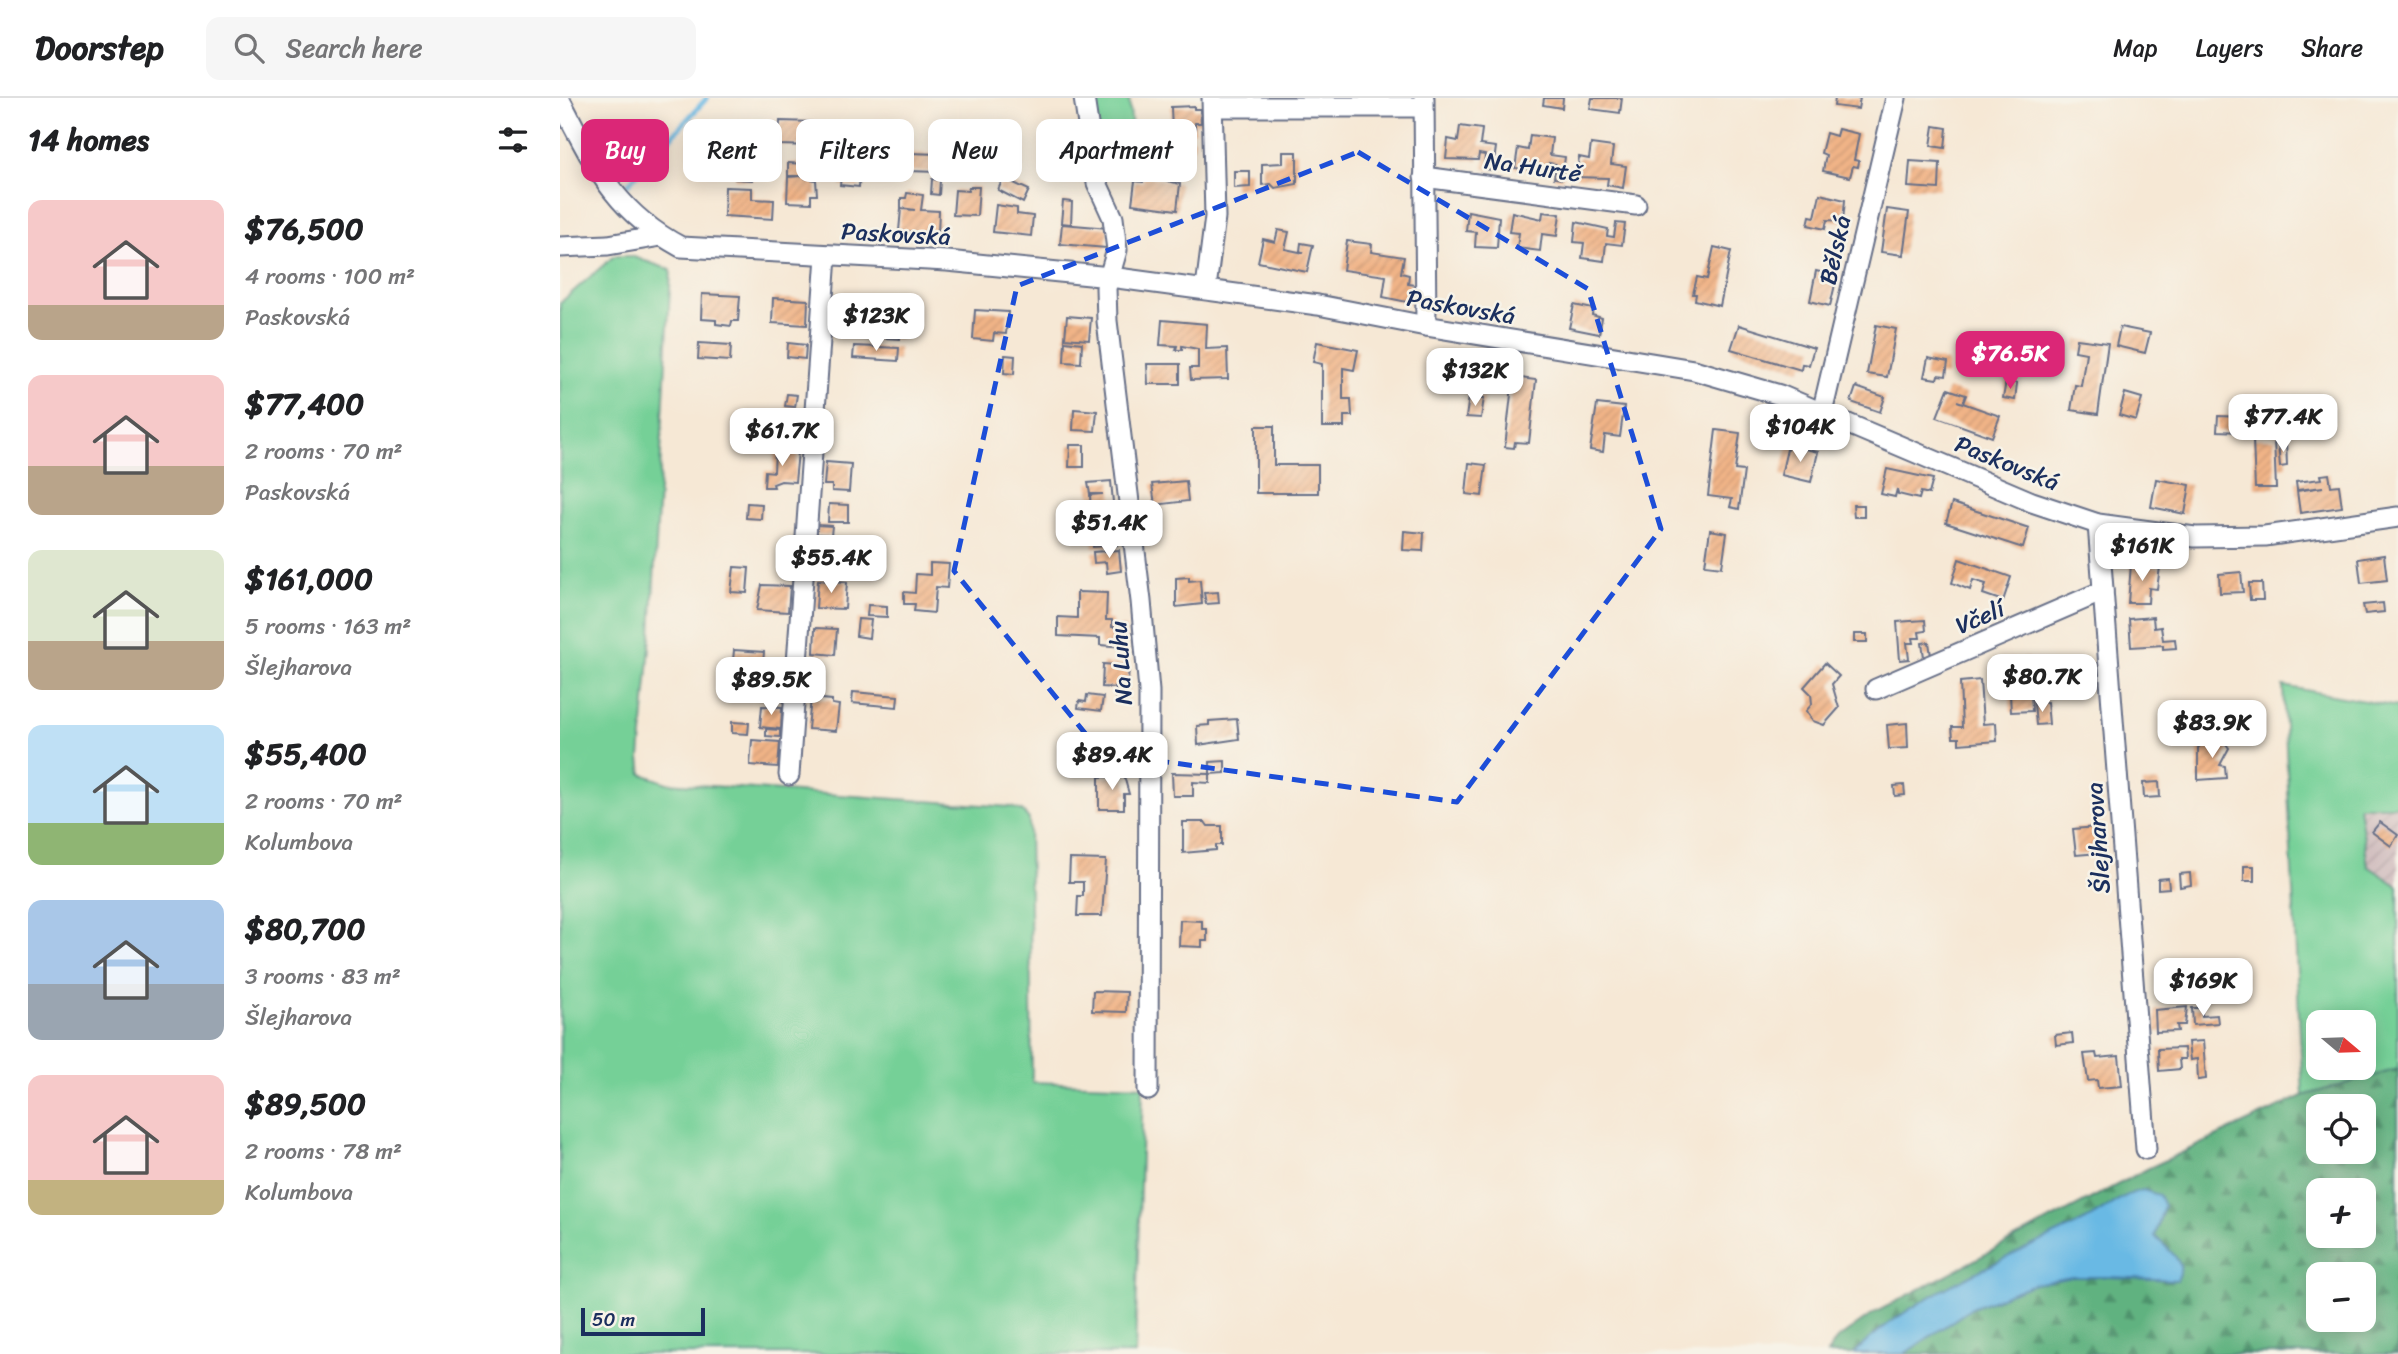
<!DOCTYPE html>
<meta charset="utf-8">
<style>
:root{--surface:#fff;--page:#f6f6f6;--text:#202124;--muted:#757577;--line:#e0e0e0;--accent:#db2777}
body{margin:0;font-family:Sriracha,sans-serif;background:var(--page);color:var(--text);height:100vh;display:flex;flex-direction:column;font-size:26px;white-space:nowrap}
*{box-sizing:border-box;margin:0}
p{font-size:23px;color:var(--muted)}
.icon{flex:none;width:38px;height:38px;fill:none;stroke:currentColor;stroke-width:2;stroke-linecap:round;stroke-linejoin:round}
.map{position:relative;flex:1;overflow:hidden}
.sheet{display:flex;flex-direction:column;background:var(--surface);width:560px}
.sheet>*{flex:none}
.banner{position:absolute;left:21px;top:21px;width:665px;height:63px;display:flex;gap:14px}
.needle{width:46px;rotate:109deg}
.buttons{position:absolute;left:1746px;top:912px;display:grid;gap:14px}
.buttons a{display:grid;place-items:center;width:70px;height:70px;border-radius:14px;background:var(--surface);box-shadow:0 4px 18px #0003;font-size:35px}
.scale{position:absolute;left:21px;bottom:18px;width:124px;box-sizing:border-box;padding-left:7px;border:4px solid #1b2f5e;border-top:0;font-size:19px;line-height:24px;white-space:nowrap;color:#1b2f5e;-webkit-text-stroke:5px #f7f3e8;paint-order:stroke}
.price{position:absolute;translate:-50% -60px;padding:0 16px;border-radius:14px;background:#fff;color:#222;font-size:23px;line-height:46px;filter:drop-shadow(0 2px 4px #0008)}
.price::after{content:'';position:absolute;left:50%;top:42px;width:21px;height:16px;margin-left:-10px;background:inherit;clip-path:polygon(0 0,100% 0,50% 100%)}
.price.selected{background:var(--accent);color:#fff}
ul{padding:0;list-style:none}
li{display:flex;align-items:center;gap:21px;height:175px;padding:0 28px}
li span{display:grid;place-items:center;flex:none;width:196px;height:140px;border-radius:14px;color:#555}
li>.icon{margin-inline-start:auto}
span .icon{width:84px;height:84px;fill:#fffc;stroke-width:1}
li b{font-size:30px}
h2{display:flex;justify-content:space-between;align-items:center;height:84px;padding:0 28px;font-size:30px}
.tag{padding:0 24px;border-radius:14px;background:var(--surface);box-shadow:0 4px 18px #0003;font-size:24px;line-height:63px}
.tag.selected{background:var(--accent);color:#fff}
header{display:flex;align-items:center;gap:42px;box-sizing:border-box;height:98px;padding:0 35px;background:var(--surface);border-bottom:2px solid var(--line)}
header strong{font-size:33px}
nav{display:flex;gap:38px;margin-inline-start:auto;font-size:24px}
.search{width:490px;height:63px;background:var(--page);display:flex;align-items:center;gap:18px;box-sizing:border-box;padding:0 24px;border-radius:14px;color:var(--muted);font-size:26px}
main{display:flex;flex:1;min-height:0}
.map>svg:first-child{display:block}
</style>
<header>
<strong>Doorstep</strong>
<div class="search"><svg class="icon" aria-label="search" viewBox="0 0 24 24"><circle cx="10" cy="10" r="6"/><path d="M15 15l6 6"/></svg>Search here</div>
<nav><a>Map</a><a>Layers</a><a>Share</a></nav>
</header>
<main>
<section class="sheet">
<h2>14 homes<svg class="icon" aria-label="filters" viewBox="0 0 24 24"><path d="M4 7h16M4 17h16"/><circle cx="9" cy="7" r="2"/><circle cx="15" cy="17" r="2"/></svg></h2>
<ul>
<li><span style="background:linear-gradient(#f6c9c9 75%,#b9a48a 0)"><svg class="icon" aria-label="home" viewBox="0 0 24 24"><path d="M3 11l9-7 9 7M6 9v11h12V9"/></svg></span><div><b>$76,500</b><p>4 rooms · 100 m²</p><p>Paskovská</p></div></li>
<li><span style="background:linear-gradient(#f6c9c9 65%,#b9a48a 0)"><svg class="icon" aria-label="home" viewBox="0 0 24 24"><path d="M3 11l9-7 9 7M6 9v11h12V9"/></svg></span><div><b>$77,400</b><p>2 rooms · 70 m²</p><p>Paskovská</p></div></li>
<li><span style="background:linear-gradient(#dfe7d0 65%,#b9a48a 0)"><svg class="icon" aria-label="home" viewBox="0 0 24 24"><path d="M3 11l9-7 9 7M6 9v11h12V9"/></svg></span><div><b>$161,000</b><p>5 rooms · 163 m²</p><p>Šlejharova</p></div></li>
<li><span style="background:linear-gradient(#bfe0f5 70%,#8fb573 0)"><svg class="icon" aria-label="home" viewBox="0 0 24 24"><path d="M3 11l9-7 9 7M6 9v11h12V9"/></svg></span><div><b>$55,400</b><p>2 rooms · 70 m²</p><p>Kolumbova</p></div></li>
<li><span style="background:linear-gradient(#a9c7e8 60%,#9aa5b1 0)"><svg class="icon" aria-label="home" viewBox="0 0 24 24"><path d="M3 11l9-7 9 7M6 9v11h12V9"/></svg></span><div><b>$80,700</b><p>3 rooms · 83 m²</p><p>Šlejharova</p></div></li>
<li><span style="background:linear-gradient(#f6c9c9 75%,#c2b280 0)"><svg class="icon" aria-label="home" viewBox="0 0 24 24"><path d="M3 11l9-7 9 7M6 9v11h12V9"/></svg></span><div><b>$89,500</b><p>2 rooms · 78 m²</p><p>Kolumbova</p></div></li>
</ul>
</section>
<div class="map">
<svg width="1838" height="1256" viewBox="0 0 1838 1256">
<defs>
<pattern id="industrial-furrows" width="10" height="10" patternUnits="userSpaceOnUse" patternTransform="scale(1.75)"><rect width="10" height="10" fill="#d2bfc0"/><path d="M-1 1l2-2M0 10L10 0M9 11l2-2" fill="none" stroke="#b4a4a7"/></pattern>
<pattern id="forest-firs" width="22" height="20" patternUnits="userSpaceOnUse" patternTransform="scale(1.75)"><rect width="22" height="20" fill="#60b280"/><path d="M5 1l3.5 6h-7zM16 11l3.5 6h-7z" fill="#4e916c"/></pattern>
<pattern id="building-hatch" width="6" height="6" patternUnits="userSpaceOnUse" patternTransform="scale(1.75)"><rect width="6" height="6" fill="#f1b487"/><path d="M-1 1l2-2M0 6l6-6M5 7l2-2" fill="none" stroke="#ce9b77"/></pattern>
</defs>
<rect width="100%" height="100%" fill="#f7f3e8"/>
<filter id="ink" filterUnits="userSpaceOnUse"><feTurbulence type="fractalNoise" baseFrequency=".0143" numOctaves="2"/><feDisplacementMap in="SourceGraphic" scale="14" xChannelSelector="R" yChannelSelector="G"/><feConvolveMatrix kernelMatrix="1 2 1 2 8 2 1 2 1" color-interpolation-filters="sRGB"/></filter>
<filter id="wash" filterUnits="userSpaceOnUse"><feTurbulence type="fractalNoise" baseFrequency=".00686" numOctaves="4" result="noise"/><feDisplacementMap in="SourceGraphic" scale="28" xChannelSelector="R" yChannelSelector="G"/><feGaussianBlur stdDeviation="1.57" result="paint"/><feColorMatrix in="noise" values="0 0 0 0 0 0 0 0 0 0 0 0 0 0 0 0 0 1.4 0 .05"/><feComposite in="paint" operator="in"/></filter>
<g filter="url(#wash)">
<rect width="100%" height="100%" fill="#f6e8d5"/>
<!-- industrial -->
<path fill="url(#industrial-furrows)" d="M1799 708H1838V788L1808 768Z"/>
<!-- grass -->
<g fill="#75d097" stroke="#48807a" stroke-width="2" fill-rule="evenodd">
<path d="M528 0H569L573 43 569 60 557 68 537 65Z"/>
<path d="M54 158H71L111 172 91 537 80 660 82 676 107 685 451 709 462 713 469 721 472 984 583 988 575 1256H0V205Z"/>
<path d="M1723 588 1838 609V708H1799L1808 768 1838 788V971L1743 998ZM1759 924H1804V970H1759Z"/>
</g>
<!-- forest -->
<path fill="url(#forest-firs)" stroke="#3e706f" stroke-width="2" fill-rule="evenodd" d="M1838 971V1256H1267L1276 1242 1314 1215 1587 1071 1743 998ZM1759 1008H1804V1054H1759ZM1759 1092H1804V1138H1759ZM1759 1176H1804V1222H1759Z"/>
<!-- water -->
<path fill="#69b9e4" stroke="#4274a1" stroke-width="2" d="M1583 1092 1599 1097 1604 1108 1595 1138C1606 1151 1629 1163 1617 1182L1548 1179H1512L1475 1186 1412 1210 1344 1256H1294C1343 1201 1459 1155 1526 1122 1545 1112 1562 1096 1583 1092Z"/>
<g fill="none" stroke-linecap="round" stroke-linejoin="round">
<!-- stream -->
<path stroke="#69b9e4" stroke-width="5" d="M68 86 147 0"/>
</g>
<g id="blocks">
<!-- building -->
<g fill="url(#building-hatch)">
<path d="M984 0H1003L1002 10 983 7Z"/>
<path d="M1032 0H1062L1060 15 1030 11Z"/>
<path d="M1275 0H1300L1298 11 1274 8Z"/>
<path d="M634 8V11H640L641 25H635V33L612 34 611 9Z"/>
<path d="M220 23 254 24 253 48 219 47Z"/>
<path d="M900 28 922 31 920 47 936 49 933 72 924 71 925 57 919 56 918 62 886 61 888 41 898 43Z"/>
<path d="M1374 28 1387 30 1385 50 1371 48Z"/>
<path d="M1278 31 1299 36 1294 62 1299 63 1298 69 1293 68 1290 79 1263 73 1266 57 1261 55 1266 35 1276 38Z"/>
<path d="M591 33H607V47H592Z"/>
<path d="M970 37 992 40 990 57 1005 59 1002 81 994 80 996 66 989 65 988 72 955 70 958 50 968 52Z"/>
<path d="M617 40 635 41 634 49 620 48Z"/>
<path d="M1031 46 1053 49 1051 66 1066 68 1063 90 1047 87 1048 80 1016 79 1019 59 1029 61Z"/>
<path d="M589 51 604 53 603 68 587 66Z"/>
<path d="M723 54H737V86L715 90 711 86 702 87V66L723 65Z"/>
<path d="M350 55 378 56 377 74 349 73Z"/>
<path d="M283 59 301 61 299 89 280 87Z"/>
<path d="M167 60 192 61V82L175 81V74L166 73Z"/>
<path d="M1350 63 1380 65 1379 91 1348 89Z"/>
<path d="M228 65 246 66 245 80 256 82 257 97H251V105L227 104 228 79 242 78H228Z"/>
<path d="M674 73H690V89L674 90Z"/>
<path d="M584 77 620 86 617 112 572 106 575 83 583 84Z"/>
<path d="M443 80 469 92 463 105 438 92Z"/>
<path d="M372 81 380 82 379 97 371 96Z"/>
<path d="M165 89 192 90V101L214 102 213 121 164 118Z"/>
<path d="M409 89H419L417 118 393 117 395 92 408 93Z"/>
<path d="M347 95 363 97 361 112 379 113 378 135 339 133 341 111 355 112 341 110V100H346Z"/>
<path d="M1260 96 1285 102 1283 123 1267 122 1265 131 1248 127 1250 118 1255 119Z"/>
<path d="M503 103 512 104 511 126 501 125Z"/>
<path d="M436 107 457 110V116L473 118 471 138 433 134Z"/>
<path d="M1327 111 1349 114 1343 157 1321 154Z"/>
<path d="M908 113 939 119 937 150 915 149 916 134 906 133Z"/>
<path d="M952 114 982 121 983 114 1000 116 997 138 982 136 980 153 957 150 959 135 949 134Z"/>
<path d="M1016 124 1048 131 1047 138 1054 139 1056 125 1065 126 1062 147 1046 145 1044 163 1022 160 1024 145 1014 144Z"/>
<path d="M502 126 548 130 546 150 500 146Z"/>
<path d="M718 132 729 134 725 151 744 155 740 153 741 145 753 147 747 174 698 164 703 141 715 144Z"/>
<path d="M787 143 812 146 811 154 844 159 841 175 849 177 848 186 855 187 852 205 823 199 826 178 783 172Z"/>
<path d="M1154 149 1171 153 1160 208 1135 202 1136 196H1133L1137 179 1147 181Z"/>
<path d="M1256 173 1277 178 1270 208 1250 203Z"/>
<path d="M142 196 180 198 178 223H172L171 228 156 226V222L141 221Z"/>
<path d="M213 200 248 202 247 227 212 225Z"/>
<path d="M311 205 339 207 340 241 308 239Z"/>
<path d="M1014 207 1033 211 1032 217 1042 220 1039 236 1009 230Z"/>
<path d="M415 212 448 214 446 236 434 235 433 243 413 241Z"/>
<path d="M507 218 531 220 529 242 505 240Z"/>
<path d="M602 222 647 226 646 251 667 250 668 281 631 282 630 270H638V251L622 248V252H616L617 248 600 247Z"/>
<path d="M1179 227 1254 250 1249 267 1242 266 1241 272 1171 251Z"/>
<path d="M1316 227 1336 231 1327 279 1307 276Z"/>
<path d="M1560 229 1590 235 1585 255 1556 248Z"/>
<path d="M1517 241 1548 245 1538 316 1511 312 1515 287 1521 288 1526 255 1515 253Z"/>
<path d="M505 243 522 245 521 265 504 264Z"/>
<path d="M757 244 798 252 794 272 783 270V301H791L792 318H784V329H762V266L753 264Z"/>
<path d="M139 245 171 247 170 263 138 261Z"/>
<path d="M228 245 246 247 245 261 227 259Z"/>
<path d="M294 248 339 250 338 263 293 260Z"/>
<path d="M445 257 455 258 454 276 444 275Z"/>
<path d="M1368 260 1388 264 1386 278 1378 277 1377 281 1364 279Z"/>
<path d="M587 266H620V286H588Z"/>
<path d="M953 279 976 282 969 345 955 344 954 350 945 349Z"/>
<path d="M1446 283 1457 285 1455 302 1443 300Z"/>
<path d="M1296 289 1325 299 1320 314 1291 304Z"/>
<path d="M1388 291 1406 297 1403 305 1397 303 1440 318 1432 339 1377 319Z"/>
<path d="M1565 295 1582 300 1576 322 1559 317Z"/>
<path d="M227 296 237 297 235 309 225 308Z"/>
<path d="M909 299 924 300 921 320 906 319Z"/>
<path d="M1037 306 1064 309 1060 339 1045 337 1043 354 1030 352Z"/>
<path d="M514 311 537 313 535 333 513 332Z"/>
<path d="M1658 318 1682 319V334L1657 333Z"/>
<path d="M696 328H714V367H758V395H696Z"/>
<path d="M1156 332 1180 335 1175 372 1184 373 1179 411 1170 409 1172 401 1148 398Z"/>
<path d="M1693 341H1714L1716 390H1695Z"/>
<path d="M1726 343 1727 368 1720 369 1718 344Z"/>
<path d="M510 347H524V369H509Z"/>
<path d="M1228 347 1258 354 1251 384 1221 377Z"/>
<path d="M215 352 238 354 235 384 221 383 213 386 214 389H204L205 373 214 374Z"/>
<path d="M266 364 291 366 289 394 272 393V387H264Z"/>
<path d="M909 365 926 367 922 398 906 396Z"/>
<path d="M1327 371 1373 381 1369 396 1361 394 1359 401 1338 396 1337 391 1335 399 1321 396Z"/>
<path d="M1769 376 1771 388 1779 387 1782 409 1740 415 1737 393 1763 389 1737 392 1736 384 1762 381 1761 377Z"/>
<path d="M1596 381 1630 387 1625 416 1591 409Z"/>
<path d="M551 383 557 447 533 449 530 397 543 396H530L528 385Z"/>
<path d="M626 383 628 403 595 407 592 386Z"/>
<path d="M187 405 202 406 201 421 186 420Z"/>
<path d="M1392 405 1469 430 1463 450 1386 425Z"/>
<path d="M269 406 288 407V424H268Z"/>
<path d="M1293 407H1304V419H1294Z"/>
<path d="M257 427 272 428 271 437 257 436Z"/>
<path d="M1150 432 1167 435 1162 469 1145 467Z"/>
<path d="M844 433 864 435 863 453 843 452Z"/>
<path d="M559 452 561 473 547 475 546 464 534 465 533 454Z"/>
<path d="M1824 457 1827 482 1801 485 1798 461Z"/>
<path d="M1399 461 1451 479 1443 503 1423 496 1426 486 1413 482 1410 492 1392 485Z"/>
<path d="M370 465 389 466 387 490 376 489 374 515 354 513 355 506H344V494L355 495 356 476 370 477Z"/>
<path d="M1571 466 1600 469 1597 491 1589 490 1588 505H1568Z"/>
<path d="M174 469 189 470 187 495 171 494Z"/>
<path d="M1681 474 1683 494 1660 495 1659 476Z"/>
<path d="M629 479V483L640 482 642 506 616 509V480Z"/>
<path d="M258 482 287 484 285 511 256 510Z"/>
<path d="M1689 485H1702L1703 502H1690Z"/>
<path d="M202 487 230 488 228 514 197 512Z"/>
<path d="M517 494 547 495 546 522H552V529H565L564 549 540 547V540L498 538V519L517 520Z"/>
<path d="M658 494 659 505 646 506 644 495Z"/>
<path d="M1823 505 1824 514 1805 516 1803 507Z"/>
<path d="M308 507 327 508V519L307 518Z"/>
<path d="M1593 519 1594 530 1601 529 1603 542 1615 541 1616 550 1603 551V547L1571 549 1569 521Z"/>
<path d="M298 521 311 522 309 540 296 538Z"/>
<path d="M1365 522 1366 533 1359 534 1360 540H1353L1354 545H1347L1349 561 1340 562 1337 524Z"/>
<path d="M255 530 277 531 275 557 254 555Z"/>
<rect x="1294" y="536" width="13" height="8"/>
<path d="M1369 544 1371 558 1364 559 1362 545Z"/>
<path d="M174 552 204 554 203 565 173 563Z"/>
<path d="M1469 560 1472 613 1451 614 1448 561Z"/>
<path d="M1265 565 1279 578 1272 586 1279 610 1264 627 1253 623 1246 613 1252 606 1251 596 1244 589Z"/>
<path d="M543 566 569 568 567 600 555 599 556 590 542 589Z"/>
<path d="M210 573 224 574 223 600 191 598 192 581Z"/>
<path d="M1420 582 1423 626 1436 625 1437 643 1399 646V640H1393L1392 629H1402L1400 584Z"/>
<path d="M293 594 338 598 337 609 292 605Z"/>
<path d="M527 597 543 599 541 613 518 610 519 603 526 604Z"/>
<path d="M251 600 272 602V606L279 607 276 633 248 631Z"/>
<path d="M1487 604 1489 626 1476 627 1474 605Z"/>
<path d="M202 608 222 609 221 631 200 629Z"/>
<path d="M677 621 679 641 638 647 637 628 649 627V623Z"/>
<path d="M172 624 189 625 188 636 172 635Z"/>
<path d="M1347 625 1348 650 1329 651 1327 627Z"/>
<path d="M206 631 220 632V639L206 638Z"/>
<path d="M192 642 220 644 218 669 190 667Z"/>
<path d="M1645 642 1652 646 1663 642 1669 650 1660 667 1665 668 1666 680 1638 682V650Z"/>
<path d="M665 663V675L650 676V664Z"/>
<path d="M612 675 650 676V685L633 684V698H613Z"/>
<path d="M564 678 569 696H564V711H539V679Z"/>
<path d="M1599 684 1600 699 1584 700 1583 685Z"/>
<path d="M1344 687 1345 697 1335 698 1334 688Z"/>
<path d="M623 724H645L648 728H662V747H656V752L623 755Z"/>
<path d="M1820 724 1838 737 1831 748 1812 734Z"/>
<path d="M1537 729 1539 755 1516 757 1513 731Z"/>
<path d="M510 761 546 762 542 818H517L518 798H523V784H509Z"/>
<rect x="1684" y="768" width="10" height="15"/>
<path d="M1630 775 1631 787 1620 789 1619 776Z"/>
<path d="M1608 780 1609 790 1598 791V781Z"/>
<path d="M620 822 642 823V831H647V843H642V849L619 848Z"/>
<path d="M533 893 567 894 566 914 532 913Z"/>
<path d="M1627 909 1625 927H1617L1618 933 1596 934 1595 912Z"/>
<path d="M1632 910H1642V918L1657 917 1658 925 1633 927Z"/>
<path d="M1512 935 1513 945 1496 947 1495 937Z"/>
<path d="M1643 943 1646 981 1638 982 1637 961 1630 962 1628 944Z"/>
<path d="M1624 950 1625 961H1619L1620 971 1599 973 1598 951Z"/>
<path d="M1536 955 1537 960 1559 958 1562 988 1538 990 1537 982 1528 983 1524 956Z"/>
</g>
</g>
</g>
<g filter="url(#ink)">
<use href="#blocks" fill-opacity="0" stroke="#687088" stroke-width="2"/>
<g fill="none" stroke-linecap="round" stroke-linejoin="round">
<defs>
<g id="minor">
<path d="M524 0 537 85 553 120 557 152 546 190 547 223 581 503 589 593 588 992"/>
<path d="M864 0 866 228"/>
<path d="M0 2C34 66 53 113 121 149L387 163 550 179 758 207 866 228 1134 272 1220 297 1472 404 1538 426 1635 439 1705 438 1838 419"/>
<path d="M653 9H863"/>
<path d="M864 79 1076 107"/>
<path d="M0 149 48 147 101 138"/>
<path d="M646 190 655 119 652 0"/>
<path d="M1262 315 1336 0"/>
<path d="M1538 426 1586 1051"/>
<path d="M1316 591 1543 493"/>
<path d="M229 677 266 158"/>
</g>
</defs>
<!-- minor casing -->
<use href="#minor" stroke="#687088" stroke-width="23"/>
<!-- minor -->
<use href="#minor" stroke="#fff" stroke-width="19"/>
</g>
</g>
<!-- marked area -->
<path fill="none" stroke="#1d4ed8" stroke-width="5" stroke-dasharray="14 9" stroke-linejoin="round" d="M798 54 1028 191 1101 431 897 704 541 655 394 473 457 188Z"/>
<g text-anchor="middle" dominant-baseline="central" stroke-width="5" stroke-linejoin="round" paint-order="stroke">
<!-- street labels -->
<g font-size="24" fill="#1b2f5e" stroke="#f7f3e8">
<text transform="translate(973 69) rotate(8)">Na Hurtě</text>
<text transform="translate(336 136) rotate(3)">Paskovská</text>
<text transform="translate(1275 152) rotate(-77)">Bělská</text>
<text transform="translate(901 209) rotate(10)">Paskovská</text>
<text transform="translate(1447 365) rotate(22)">Paskovská</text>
<text transform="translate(1420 519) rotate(-23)">Včelí</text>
<text transform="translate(561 565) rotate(-94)">Na Luhu</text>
<text transform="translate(1538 740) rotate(-94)">Šlejharova</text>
</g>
</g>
</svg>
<div class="buttons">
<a><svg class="needle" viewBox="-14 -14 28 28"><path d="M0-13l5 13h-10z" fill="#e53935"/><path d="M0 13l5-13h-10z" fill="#757577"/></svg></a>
<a><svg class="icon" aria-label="locate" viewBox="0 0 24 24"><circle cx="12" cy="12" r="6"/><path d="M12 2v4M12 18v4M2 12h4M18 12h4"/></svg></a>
<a>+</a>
<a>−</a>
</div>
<div class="scale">50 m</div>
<b class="price" style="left:316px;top:255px">$123K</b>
<b class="price selected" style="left:1450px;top:293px">$76.5K</b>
<b class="price" style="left:915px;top:310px">$132K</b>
<b class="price" style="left:1723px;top:356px">$77.4K</b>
<b class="price" style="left:1240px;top:366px">$104K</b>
<b class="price" style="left:222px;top:370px">$61.7K</b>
<b class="price" style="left:549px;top:462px">$51.4K</b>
<b class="price" style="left:1582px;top:485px">$161K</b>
<b class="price" style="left:271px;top:497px">$55.4K</b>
<b class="price" style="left:1482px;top:616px">$80.7K</b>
<b class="price" style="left:211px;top:619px">$89.5K</b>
<b class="price" style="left:1652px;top:662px">$83.9K</b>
<b class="price" style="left:552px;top:694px">$89.4K</b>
<b class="price" style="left:1643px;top:920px">$169K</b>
<div class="banner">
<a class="tag selected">Buy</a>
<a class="tag">Rent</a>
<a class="tag">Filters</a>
<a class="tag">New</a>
<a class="tag">Apartment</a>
</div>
</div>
</main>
